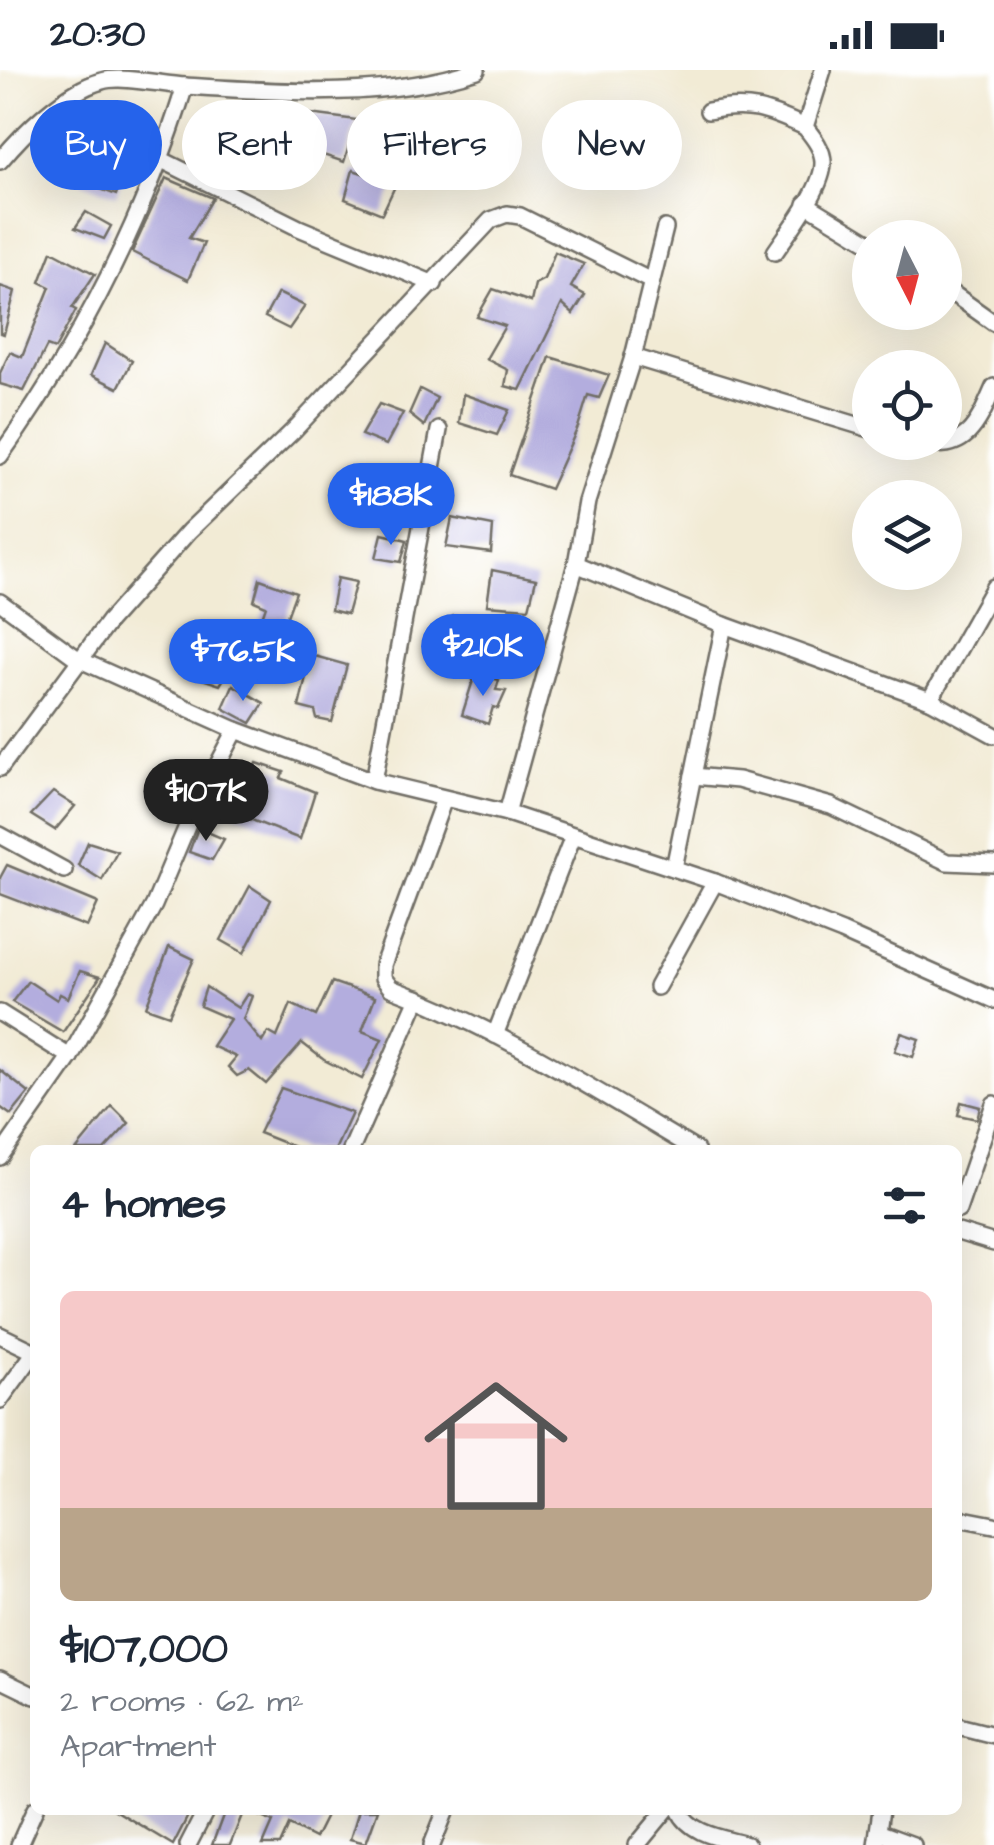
<!DOCTYPE html>
<meta charset="utf-8">
<style>
:root{--surface:#fff;--page:#f6f6f7;--text:#1f2937;--muted:#747a83;--line:#e0e1e3;--accent:#2563eb}
body{margin:0;font-family:"Architects Daughter",sans-serif;background:var(--page);color:var(--text);height:100vh;display:flex;flex-direction:column;font-size:38px;white-space:nowrap}
*{box-sizing:border-box;margin:0}
p{font-size:32px;color:var(--muted)}
.icon{flex:none;width:55px;height:55px;fill:none;stroke:currentColor;stroke-width:2;stroke-linecap:round;stroke-linejoin:round}
.map{position:relative;flex:1;overflow:hidden}
.sheet{position:absolute;left:30px;top:1075px;width:932px;height:670px;display:flex;flex-direction:column;background:var(--surface);border-radius:15px;box-shadow:0 10px 40px #0002}
.sheet>*{flex:none}
.top-card{position:absolute;left:30px;top:30px;width:935px;height:90px;display:flex;gap:20px}
.needle{width:65px;rotate:174deg}
.tools{position:absolute;left:852px;top:150px;display:grid;gap:20px}
.tools a{display:grid;place-items:center;width:110px;height:110px;border-radius:50%;background:var(--surface);box-shadow:0 10px 40px #0002;font-size:50px}
.price{position:absolute;translate:-50% -85px;padding:0 22px;border-radius:35px;background:var(--accent);color:#fff;font-size:32px;line-height:65px;filter:drop-shadow(0 2px 5px #0008)}
.price::after{content:'';position:absolute;left:50%;top:60px;width:30px;height:22px;margin-left:-15px;background:inherit;clip-path:polygon(0 0,100% 0,50% 100%)}
.price.selected{background:#222;color:#fff}
ul{padding:0;list-style:none}
li{display:grid;align-content:center;gap:20px;height:530px;padding:0 30px}
li+li{border-top:2px solid var(--line)}
li span{display:grid;place-items:center;height:310px;border-radius:15px;color:#555}
li>.icon{margin-inline-start:auto}
span .icon{width:180px;height:180px;fill:#fffc;stroke-width:1}
li b{font-size:42px}
h2{display:flex;justify-content:space-between;align-items:center;height:120px;padding:0 30px;font-size:42px}
.chip{padding:0 35px;border-radius:45px;background:var(--surface);box-shadow:0 10px 40px #0002;font-size:35px;line-height:90px}
.chip.selected{background:var(--accent);color:#fff}
.status{display:flex;justify-content:space-between;align-items:center;height:70px;padding:0 50px;background:var(--surface);direction:ltr}
.status svg{height:28px;fill:currentColor}
.map>svg:first-child{display:block}
</style>
<div class="status"><b>20:30</b><svg viewBox="0 0 49 12"><path d="M0 12V9h3v3zM5 12V6h3v6zM10 12V3h3v9zM15 12V0h3v12zM26 1h20v11H26zM47 4h2v5h-2z"/></svg></div>
<div class="map">
<svg width="994" height="1775" viewBox="0 0 994 1775">
<rect width="100%" height="100%" fill="#fff"/>
<filter id="ink" filterUnits="userSpaceOnUse"><feTurbulence type="fractalNoise" baseFrequency=".01" numOctaves="2"/><feDisplacementMap in="SourceGraphic" scale="20" xChannelSelector="R" yChannelSelector="G"/><feConvolveMatrix kernelMatrix="1 2 1 2 8 2 1 2 1" color-interpolation-filters="sRGB"/></filter>
<filter id="wash" filterUnits="userSpaceOnUse"><feTurbulence type="fractalNoise" baseFrequency=".0048" numOctaves="4" result="noise"/><feDisplacementMap in="SourceGraphic" scale="40" xChannelSelector="R" yChannelSelector="G"/><feGaussianBlur stdDeviation="2.25" result="paint"/><feColorMatrix in="noise" values="0 0 0 0 0 0 0 0 0 0 0 0 0 0 0 0 0 1.4 0 .05"/><feComposite in="paint" operator="in"/></filter>
<g filter="url(#wash)">
<rect width="100%" height="100%" fill="#f2ebd5"/>
<g id="blocks">
<!-- building -->
<g fill="#b3adde">
<path d="M302 43 357 50 344 92 290 74Z"/>
<path d="M73 61 101 81 128 93 116 125 55 102Z"/>
<path d="M353 100 396 114 382 144 345 129Z"/>
<path d="M166 108 213 128 189 168 204 173 188 210 132 182Z"/>
<path d="M86 142 111 156 104 169 75 158Z"/>
<path d="M52 181 95 204 72 238 76 240 55 279 47 276 24 321 0 314V303L10 282 22 287 50 217 40 212Z"/>
<path d="M555 182 584 194 571 217 585 225 573 244 562 234 520 320 505 316 508 300 486 289 505 256 477 247 493 219 531 232 535 214 544 209Z"/>
<path d="M0 216 15 221 4 264 0 263Z"/>
<path d="M278 223 305 236 289 259 265 247Z"/>
<path d="M105 273 132 291 118 318 91 305Z"/>
<path d="M550 287 609 305 599 328 588 325 578 357 550 419 509 405Z"/>
<path d="M420 319 437 328 424 356 409 344Z"/>
<path d="M463 324 509 340 497 365 459 353Z"/>
<path d="M379 334 403 343 386 375 361 365Z"/>
<path d="M352 403 377 408 376 412 412 424 406 446 347 431Z"/>
<path d="M452 448 493 456 491 483 446 477Z"/>
<path d="M382 464 407 470 401 492 376 488Z"/>
<path d="M492 500 536 509 529 538 487 535Z"/>
<path d="M337 508 356 512 347 544 331 540Z"/>
<path d="M260 509 296 522 269 595 248 588 266 536 254 531Z"/>
<path d="M453 546 481 547 473 570 449 567Z"/>
<path d="M311 585 347 595 332 652 317 649 315 641 299 637Z"/>
<path d="M206 586 233 594 220 615 199 608Z"/>
<path d="M475 604 499 610 496 620 506 621 498 639 493 637 488 654 462 645Z"/>
<path d="M233 615 264 633 251 653 223 638Z"/>
<path d="M257 693 284 702 281 708 315 722 300 769 234 743Z"/>
<path d="M53 722 75 736 55 760 31 745Z"/>
<path d="M198 758 224 769 212 790 189 782Z"/>
<path d="M88 772 117 781 102 810 78 795Z"/>
<path d="M7 795 98 833 87 857 0 824V808Z"/>
<path d="M250 816 271 830 244 883 221 870Z"/>
<path d="M169 877 194 889 169 945 146 937Z"/>
<path d="M80 901 100 907 63 962 12 932 28 911 57 930 60 924 68 928Z"/>
<path d="M332 912 375 927 362 961 382 969 362 1009 324 990 302 973 266 1014 249 1000 237 1006 228 997 236 987 212 976 230 949 200 936 206 917 238 938 247 924 252 926 243 949 262 972 268 962 277 967 291 934 316 946Z"/>
<path d="M901 963 919 969 913 987 895 981Z"/>
<path d="M0 1000 29 1023 11 1045 0 1037Z"/>
<path d="M281 1018 352 1043 335 1080H302L259 1063Z"/>
<path d="M961 1032 980 1037 977 1049 958 1045Z"/>
<path d="M112 1036 129 1053 104 1080H76Z"/>
<path d="M115 1740H191L173 1775Z"/>
<path d="M225 1740H244L230 1775H212Z"/>
<path d="M245 1740H319L327 1744 315 1768 289 1755 280 1775H263L273 1752Z"/>
<path d="M359 1740H378L366 1773 350 1769Z"/>
</g>
</g>
</g>
<g filter="url(#ink)">
<use href="#blocks" fill-opacity="0" stroke="#716e66" stroke-width="2.5"/>
<g fill="none" stroke-linecap="round" stroke-linejoin="round">
<defs>
<g id="minor">
<path d="M708 41C749 32 768 40 805 57L823 0"/>
<path d="M162 90 299 158 434 214"/>
<path d="M0 91C23 63 65 21 102 11 122 5 163 15 186 16 282 22 385 30 477 0"/>
<path d="M806 134 870 173"/>
<path d="M775 182C789 161 824 117 823 92 823 79 813 67 805 57"/>
<path d="M945 218 994 253"/>
<path d="M633 287 870 359"/>
<path d="M922 372C967 384 979 351 994 317"/>
<path d="M0 386C80 274 144 148 185 16"/>
<path d="M576 494 724 555 930 630 994 665"/>
<path d="M0 532 78 589 236 660 374 711 507 743 715 812 842 862 994 930"/>
<path d="M930 630 994 517"/>
<path d="M0 698 109 551 189 461 295 359 491 150 507 144 520 146 651 211"/>
<path d="M693 706 738 710 831 736 947 792 994 794"/>
<path d="M374 711 439 360"/>
<path d="M444 729 383 895V908L391 918C499 959 597 1021 696 1080"/>
<path d="M507 743 576 494 587 432 633 287 665 158"/>
<path d="M0 765 64 800"/>
<path d="M674 798 724 555"/>
<path d="M657 917 715 812"/>
<path d="M0 943 70 987"/>
<path d="M495 965 573 766"/>
<path d="M351 1080 418 928"/>
<path d="M0 1087 70 987 154 835 193 742 236 660"/>
<path d="M958 1140 994 1034"/>
<path d="M958 1162 994 1173"/>
<path d="M0 1265 35 1282"/>
<path d="M0 1330 35 1282"/>
<path d="M958 1448 994 1455"/>
<path d="M0 1609 35 1626"/>
<path d="M958 1656 994 1665"/>
<path d="M679 1740C690 1765 723 1768 747 1775"/>
<path d="M878 1762 913 1775"/>
<path d="M19 1775 35 1739"/>
<path d="M188 1775 206 1740"/>
<path d="M432 1775 446 1740"/>
<path d="M637 1775 666 1740"/>
<path d="M876 1775 881 1740"/>
</g>
</defs>
<!-- minor casing -->
<use href="#minor" stroke="#716e66" stroke-width="20"/>
<!-- minor -->
<use href="#minor" stroke="#fff" stroke-width="15"/>
</g>
</g>
</svg>
<div class="tools">
<a><svg class="needle" viewBox="-14 -14 28 28"><path d="M0-13l5 13h-10z" fill="#e53935"/><path d="M0 13l5-13h-10z" fill="#747a83"/></svg></a>
<a><svg class="icon" aria-label="locate" viewBox="0 0 24 24"><circle cx="12" cy="12" r="6"/><path d="M12 2v4M12 18v4M2 12h4M18 12h4"/></svg></a>
<a><svg class="icon" aria-label="layers" viewBox="0 0 24 24"><path d="M12 4l9 5-9 5-9-5zM3 14l9 5 9-5"/></svg></a>
</div>
<b class="price" style="left:391px;top:478px">$188K</b>
<b class="price" style="left:483px;top:629px">$210K</b>
<b class="price" style="left:243px;top:634px">$76.5K</b>
<b class="price selected" style="left:206px;top:774px">$107K</b>
<div class="top-card">
<a class="chip selected">Buy</a>
<a class="chip">Rent</a>
<a class="chip">Filters</a>
<a class="chip">New</a>
</div>
<section class="sheet">
<h2>4 homes<svg class="icon" aria-label="filters" viewBox="0 0 24 24"><path d="M4 7h16M4 17h16"/><circle cx="9" cy="7" r="2"/><circle cx="15" cy="17" r="2"/></svg></h2>
<ul>
<li><span style="background:linear-gradient(#f6c9c9 70%,#b9a48a 0)"><svg class="icon" aria-label="home" viewBox="0 0 24 24"><path d="M3 11l9-7 9 7M6 9v11h12V9"/></svg></span><div><b>$107,000</b><p>2 rooms · 62 m²</p><p>Apartment</p></div></li>
</ul>
</section>
</div>
